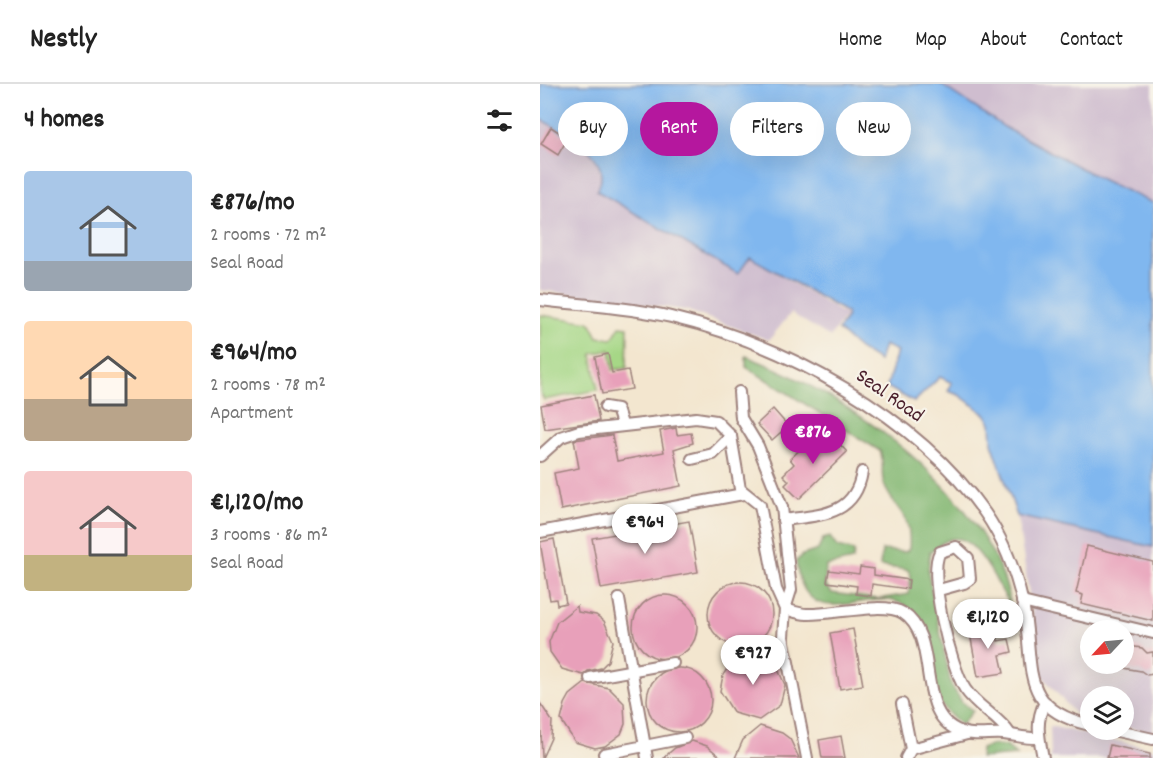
<!DOCTYPE html>
<meta charset="utf-8">
<style>
:root{--surface:#fff;--page:#f6f6f6;--text:#222;--muted:#767676;--line:#e0e0e0;--accent:#b5179e}
body{margin:0;font-family:Dekko,sans-serif;background:var(--page);color:var(--text);height:100vh;display:flex;flex-direction:column;font-size:22px;white-space:nowrap}
*{box-sizing:border-box;margin:0}
p{font-size:20px;color:var(--muted)}
.icon{flex:none;width:33px;height:33px;fill:none;stroke:currentColor;stroke-width:2;stroke-linecap:round;stroke-linejoin:round}
.map{position:relative;flex:1;overflow:hidden}
.drawer{display:flex;flex-direction:column;background:var(--surface);width:540px}
.drawer>*{flex:none}
.guide{position:absolute;left:18px;top:18px;width:504px;height:54px;display:flex;gap:12px}
.needle{width:39px;rotate:244deg}
.fabs{position:absolute;left:540px;top:536px;display:grid;gap:12px}
.fabs a{display:grid;place-items:center;width:54px;height:54px;border-radius:50%;background:var(--surface);box-shadow:0 6px 24px #0002;font-size:30px}
.price{position:absolute;translate:-50% -51px;padding:0 14px;border-radius:21px;background:#fff;color:#222;font-size:20px;line-height:39px;filter:drop-shadow(0 2px 3px #0008)}
.price::after{content:'';position:absolute;left:50%;top:36px;width:18px;height:14px;margin-left:-9px;background:inherit;clip-path:polygon(0 0,100% 0,50% 100%)}
.price.selected{background:var(--accent);color:#fff}
ul{padding:0;list-style:none}
li{display:flex;align-items:center;gap:18px;height:150px;padding:0 24px}
li span{display:grid;place-items:center;flex:none;width:168px;height:120px;border-radius:6px;color:#555}
li>.icon{margin-inline-start:auto}
span .icon{width:72px;height:72px;fill:#fffc;stroke-width:1}
li b{font-size:26px}
h2{display:flex;justify-content:space-between;align-items:center;height:72px;padding:0 24px;font-size:26px}
.tag{padding:0 21px;border-radius:27px;background:var(--surface);box-shadow:0 6px 24px #0002;font-size:21px;line-height:54px}
.tag.selected{background:var(--accent);color:#fff}
header{display:flex;align-items:center;gap:36px;box-sizing:border-box;height:84px;padding:0 30px;background:var(--surface);border-bottom:2px solid var(--line)}
header strong{font-size:28px}
nav{display:flex;gap:33px;margin-inline-start:auto;font-size:21px}
main{display:flex;flex:1;min-height:0}
.map>svg:first-child{display:block}
</style>
<header>
<strong>Nestly</strong>
<nav><a>Home</a><a>Map</a><a>About</a><a>Contact</a></nav>
</header>
<main>
<section class="drawer">
<h2>4 homes<svg class="icon" aria-label="filters" viewBox="0 0 24 24"><path d="M4 7h16M4 17h16"/><circle cx="9" cy="7" r="2"/><circle cx="15" cy="17" r="2"/></svg></h2>
<ul>
<li><span style="background:linear-gradient(#a9c7e8 75%,#9aa5b1 0)"><svg class="icon" aria-label="home" viewBox="0 0 24 24"><path d="M3 11l9-7 9 7M6 9v11h12V9"/></svg></span><div><b>€876/mo</b><p>2 rooms · 72 m²</p><p>Seal Road</p></div></li>
<li><span style="background:linear-gradient(#ffd9b3 65%,#b9a48a 0)"><svg class="icon" aria-label="home" viewBox="0 0 24 24"><path d="M3 11l9-7 9 7M6 9v11h12V9"/></svg></span><div><b>€964/mo</b><p>2 rooms · 78 m²</p><p>Apartment</p></div></li>
<li><span style="background:linear-gradient(#f6c9c9 70%,#c2b280 0)"><svg class="icon" aria-label="home" viewBox="0 0 24 24"><path d="M3 11l9-7 9 7M6 9v11h12V9"/></svg></span><div><b>€1,120/mo</b><p>3 rooms · 86 m²</p><p>Seal Road</p></div></li>
</ul>
</section>
<div class="map">
<svg width="613" height="674" viewBox="0 0 613 674">
<rect width="100%" height="100%" fill="#f7f3e8"/>
<filter id="ink" filterUnits="userSpaceOnUse"><feTurbulence type="fractalNoise" baseFrequency=".0167" numOctaves="2"/><feDisplacementMap in="SourceGraphic" scale="12" xChannelSelector="R" yChannelSelector="G"/><feConvolveMatrix kernelMatrix="1 2 1 2 8 2 1 2 1" color-interpolation-filters="sRGB"/></filter>
<filter id="wash" filterUnits="userSpaceOnUse"><feTurbulence type="fractalNoise" baseFrequency=".008" numOctaves="4" result="noise"/><feDisplacementMap in="SourceGraphic" scale="24" xChannelSelector="R" yChannelSelector="G"/><feGaussianBlur stdDeviation="1.35" result="paint"/><feColorMatrix in="noise" values="0 0 0 0 0 0 0 0 0 0 0 0 0 0 0 0 0 1.4 0 .05"/><feComposite in="paint" operator="in"/></filter>
<g filter="url(#wash)">
<rect width="100%" height="100%" fill="#f3e6cf"/>
<!-- industrial -->
<g fill="#cfbdcf" fill-rule="evenodd">
<path d="M400 0H613V119L565 97 466 44Z"/>
<path d="M0 35 47 62 58 80 62 98 58 107 197 190 209 173 306 231 290 253 251 229 229 256 146 226 0 206Z"/>
<path d="M477 432 613 463V649L584 643V612H550V635L537 632 502 592ZM550 546H584V579H550Z"/>
<path d="M510 642 613 665V674H511Z"/>
</g>
<!-- green -->
<path fill="#a6d786" stroke="#787b58" stroke-width="1.5" d="M0 231 50 238 58 253 72 255 80 242 88 243 87 284 73 286 70 266 52 270 58 306 4 316 0 308Z"/>
<!-- forest -->
<g fill="#84b873" stroke="#676c4f" stroke-width="1.5">
<path d="M206 272C303 310 424 392 463 492 467 502 469 513 471 524 461 506 441 461 420 455 408 452 399 461 390 468L388 488 411 601 422 618 433 627 421 641C412 633 404 626 399 616 384 582 401 550 367 523 332 496 266 559 256 477L263 471 278 466 283 455 290 453 297 463 314 467 313 476 286 482 285 501 292 509 337 515 369 510 371 492 368 486 340 482 342 466 365 468 369 465C372 426 355 429 344 400 340 390 345 378 340 367L206 283Z"/>
<path d="M451 661 466 662 477 671 440 674 441 665Z"/>
</g>
<!-- water -->
<path fill="#80b7ef" stroke="#656b8d" stroke-width="1.5" d="M0 0H400L466 44 565 97 613 119V463L477 432 452 359 451 339 446 331 419 311 408 307 412 299 400 293 374 318 347 303 357 267 344 261 339 277 319 265 298 246 307 232 306 228 210 173 198 190 57 107C76 71 24 49 0 35Z"/>
<g id="blocks">
<!-- building -->
<g fill="#e8a0ba">
<path d="M11 43 28 54 18 71 1 60Z"/>
<path d="M68 270 72 289 88 286 92 305 62 310 55 273Z"/>
<path d="M54 311 59 337 5 345 1 321Z"/>
<path d="M233 325 248 342 232 356 217 340Z"/>
<path d="M136 344 137 351 151 349 153 359 134 365 141 402 21 426 14 389 39 384 34 356 72 351 77 377 124 368 120 347Z"/>
<path d="M292 352 307 368 259 415 245 401 249 397 243 391 254 380 250 375 266 360 271 364 282 353 287 357Z"/>
<path d="M149 437 158 488 61 505 52 454Z"/>
<path d="M14 455 26 519 17 521 16 515 10 516 0 458Z"/>
<path d="M547 462 613 478V537L541 520 543 511 536 509Z"/>
<path d="M320 483 334 485V491L369 496 368 505 332 500 331 512 316 510 317 502 287 498 289 486 319 490Z"/>
<circle cx="200" cy="530" r="32"/>
<circle cx="125" cy="543" r="32"/>
<path d="M37 522 38 528 56 531 64 537 73 557 68 577 61 584 48 587 43 591 22 585 10 568 9 558 17 538Z"/>
<path d="M455 539 458 557 469 555 472 568 460 571 464 589 438 593 429 544Z"/>
<path d="M313 545 323 601 300 605 290 549Z"/>
<path d="M588 562 602 564 607 569 613 568V590L607 591 601 587 584 584V564Z"/>
<path d="M206 568 228 575 236 581 245 601 240 621 219 636 194 629 180 607 183 591 189 582Z"/>
<circle cx="139" cy="616" r="32"/>
<path d="M45 599 69 604 84 619 85 640 81 650 65 662 55 664 35 658 21 636 25 620 30 611Z"/>
<path d="M0 619 12 637 11 654 2 674Z"/>
<path d="M220 642 242 649 250 655 259 674H195L203 656Z"/>
<path d="M301 652 305 674H282L279 656Z"/>
<path d="M152 657 167 662 182 674H123L135 664Z"/>
<path d="M570 661 610 670V674H567Z"/>
</g>
</g>
</g>
<g filter="url(#ink)">
<use href="#blocks" fill-opacity="0" stroke="#9e827d" stroke-width="1.5"/>
<g fill="none" stroke-linecap="round" stroke-linejoin="round">
<defs>
<g id="minor">
<path d="M0 216C43 221 88 223 131 233 245 260 376 331 445 429 463 455 476 489 483 520 496 579 475 624 550 641"/>
<path d="M199 308 201 334 218 362 242 423 251 506 245 525 243 553 267 674"/>
<path d="M65 323 77 325 82 340"/>
<path d="M0 372 21 353 39 347 156 334 176 337 191 352 200 405 220 421 236 505 245 525C252 527 260 530 267 530 291 531 344 517 363 529 403 555 371 636 426 649 436 652 452 649 463 650 475 651 487 655 499 654"/>
<path d="M152 375 173 370 191 352"/>
<path d="M243 436C280 431 315 432 322 388"/>
<path d="M0 448 203 410"/>
<path d="M399 506 424 499 430 495 428 474 416 463 400 468C387 488 411 583 425 605 437 623 459 633 470 650"/>
<path d="M79 515 107 674"/>
<path d="M482 518 613 549"/>
<path d="M50 594 133 579"/>
<path d="M362 620 371 665"/>
<path d="M568 645 613 655"/>
<path d="M64 670 145 654"/>
<path d="M366 674 371 665 427 650"/>
<path d="M503 674C499 653 495 638 505 618"/>
</g>
</defs>
<!-- minor casing -->
<use href="#minor" stroke="#9e827d" stroke-width="14"/>
<!-- minor -->
<use href="#minor" stroke="#fff" stroke-width="10"/>
</g>
</g>
<g text-anchor="middle" dominant-baseline="central" stroke-width="4.5" stroke-linejoin="round" paint-order="stroke">
<!-- street labels -->
<g font-size="21" fill="#4a1f2b" stroke="#f7f3e8">
<text transform="translate(349 313) rotate(35)">Seal Road</text>
</g>
</g>
</svg>
<div class="fabs">
<a><svg class="needle" viewBox="-14 -14 28 28"><path d="M0-13l5 13h-10z" fill="#e53935"/><path d="M0 13l5-13h-10z" fill="#767676"/></svg></a>
<a><svg class="icon" aria-label="layers" viewBox="0 0 24 24"><path d="M12 4l9 5-9 5-9-5zM3 14l9 5 9-5"/></svg></a>
</div>
<b class="price selected" style="left:273px;top:381px">€876</b>
<b class="price" style="left:105px;top:471px">€964</b>
<b class="price" style="left:448px;top:566px">€1,120</b>
<b class="price" style="left:213px;top:602px">€927</b>
<div class="guide">
<a class="tag">Buy</a>
<a class="tag selected">Rent</a>
<a class="tag">Filters</a>
<a class="tag">New</a>
</div>
</div>
</main>
